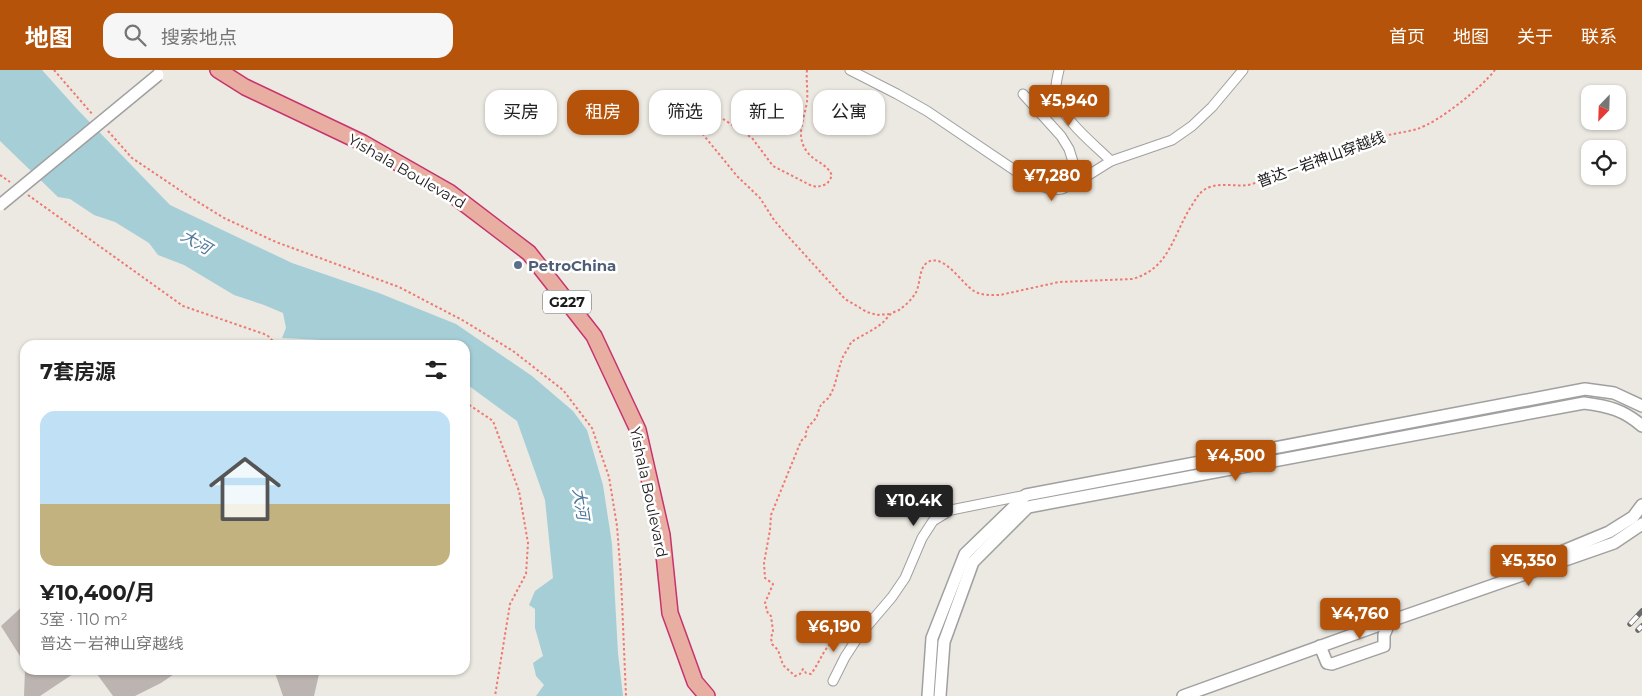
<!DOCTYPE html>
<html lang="zh">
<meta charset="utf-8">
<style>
:root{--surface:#fff;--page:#f6f6f6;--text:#222;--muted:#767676;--line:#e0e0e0;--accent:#b45309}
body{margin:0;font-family:Montserrat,"Noto Sans SC",sans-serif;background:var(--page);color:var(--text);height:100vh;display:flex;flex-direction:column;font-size:19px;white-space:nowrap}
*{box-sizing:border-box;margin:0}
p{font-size:16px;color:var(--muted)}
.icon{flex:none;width:28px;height:28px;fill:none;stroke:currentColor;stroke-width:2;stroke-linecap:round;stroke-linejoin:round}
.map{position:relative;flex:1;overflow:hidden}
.sheet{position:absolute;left:20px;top:270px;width:450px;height:335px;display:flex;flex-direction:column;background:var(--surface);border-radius:15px;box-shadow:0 1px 4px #0004}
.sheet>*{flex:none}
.banner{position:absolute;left:485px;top:20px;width:475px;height:45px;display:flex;gap:10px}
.needle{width:32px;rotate:203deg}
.buttons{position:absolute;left:1581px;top:15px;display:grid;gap:10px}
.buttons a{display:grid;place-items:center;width:45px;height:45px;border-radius:10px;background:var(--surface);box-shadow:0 1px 4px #0004;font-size:25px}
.price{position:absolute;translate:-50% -42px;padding:0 11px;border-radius:5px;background:var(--accent);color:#fff;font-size:16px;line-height:32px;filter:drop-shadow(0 1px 2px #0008)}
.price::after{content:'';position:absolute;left:50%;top:30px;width:15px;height:11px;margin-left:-8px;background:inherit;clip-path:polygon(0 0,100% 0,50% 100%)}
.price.on{background:#222;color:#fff}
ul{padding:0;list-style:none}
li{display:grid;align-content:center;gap:10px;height:265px;padding:0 20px}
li+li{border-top:1px solid var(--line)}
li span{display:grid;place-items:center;height:155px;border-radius:15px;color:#555}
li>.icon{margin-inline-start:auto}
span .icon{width:90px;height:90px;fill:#fffc;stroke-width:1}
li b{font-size:21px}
h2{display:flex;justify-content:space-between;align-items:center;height:60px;padding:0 20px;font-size:21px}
.chip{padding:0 18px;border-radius:15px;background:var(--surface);box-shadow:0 1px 4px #0004;font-size:18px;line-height:45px}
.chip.on{background:var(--accent);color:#fff}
header{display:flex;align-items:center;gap:30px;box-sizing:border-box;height:70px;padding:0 25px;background:var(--accent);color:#fff}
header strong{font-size:24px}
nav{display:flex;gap:28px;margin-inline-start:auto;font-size:18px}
.search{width:350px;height:45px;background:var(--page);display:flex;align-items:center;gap:12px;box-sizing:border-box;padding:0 18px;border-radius:15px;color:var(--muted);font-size:19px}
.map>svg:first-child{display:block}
</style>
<header>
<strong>地图</strong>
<div class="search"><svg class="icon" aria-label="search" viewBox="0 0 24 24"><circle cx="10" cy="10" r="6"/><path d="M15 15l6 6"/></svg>搜索地点</div>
<nav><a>首页</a><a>地图</a><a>关于</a><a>联系</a></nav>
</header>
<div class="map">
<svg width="1642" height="626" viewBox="0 0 1642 626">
<rect width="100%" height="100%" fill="#ece9e2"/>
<!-- water -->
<path fill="#a6ced7" d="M0 0H42L77 39 170 135 292 193 379 223 456 254 532 306 573 341 587 360 603 415 612 474 618 583 623 626H536L544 615 536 606 533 593 543 586 535 558V539L529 535 535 521 553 508 545 430 517 351 465 313V275H373L364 272 282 268 286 258 283 243 264 235 234 225 184 195 158 185 149 173 115 152 94 145 70 129 58 127 0 71Z"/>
<!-- building -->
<g fill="#bcb4b0">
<path d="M25 534V594L1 556Z"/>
<path d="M25 600H79L40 626H24Z"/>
<path d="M94 600H180L161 613 135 626H113Z"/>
<path d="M274 600H320L314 626H283Z"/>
</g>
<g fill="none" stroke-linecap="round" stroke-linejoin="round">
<defs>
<g id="minor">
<path d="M850 0 897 24 927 41 1035 114 1053 120 1062 119 1079 111 1111 91 1172 70 1192 56 1212 37 1243 0"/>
<path d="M1059 0C1057 8 1055 15 1056 24 1061 49 1094 74 1111 91"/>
<path d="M1023 24 1061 66 1069 79 1079 111"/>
<path d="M833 611 845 587 858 567 892 527 905 508 922 468 933 451 951 440 1026 425"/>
</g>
<g id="tertiary">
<path d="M1527 496 1609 462 1633 447 1642 435"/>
<path d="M1320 576 1327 593 1332 594 1384 576V565L1390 551"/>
<path d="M928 626 932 568 965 484 1026 425 1585 319 1614 323 1642 336"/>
<path d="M940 626 944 572 973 492 1028 437 1584 333C1608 336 1624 340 1642 356"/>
<path d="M1183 626 1396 549 1614 473 1642 454"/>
</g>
<path id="trunk" d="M218 0 245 17 363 73 449 122 529 183 594 266 638 360 662 465 670 543 695 612 707 626"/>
</defs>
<!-- minor casing -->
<use href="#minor" stroke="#a0a0a0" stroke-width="11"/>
<!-- tertiary casing -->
<use href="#tertiary" stroke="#a0a0a0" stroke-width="14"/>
<!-- trunk casing -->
<use href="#trunk" stroke="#c7336d" stroke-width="18"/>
<!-- path -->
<g stroke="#ed7a73" stroke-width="2" stroke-dasharray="2.5 2.5" stroke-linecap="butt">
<path d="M54 0 93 45"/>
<path d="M807 0C806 10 808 21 807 31 805 49 794 66 808 83 815 92 828 94 832 106L827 114 817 117 810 115 773 96 752 68 714 43C697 37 694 48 701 62L737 106 760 128 774 150 786 164 845 229 867 242 877 245 890 244"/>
<path d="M108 61 132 88 190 127 224 148 276 172 399 217 464 251 513 281 563 320 592 358 609 407 617 456 621 508 626 626"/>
<path d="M0 105 10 112"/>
<path d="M28 125 183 236 267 265 277 275"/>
<path d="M465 332 493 351 519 421 528 473 526 504 510 534 495 626"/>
<path d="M847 564C825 570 823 588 811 604L806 603 803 599 800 604 795 606 783 595 778 580 772 574 771 568 773 561 771 546 768 544 765 533 773 514 765 508 764 493 770 460 771 445 801 371 806 366C805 356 813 354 817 346 818 343 819 338 821 335 823 332 827 330 829 327 836 316 837 303 841 292 843 284 849 279 851 272 861 266 872 261 881 254 885 251 888 246 892 243 894 242 897 241 899 240 905 236 911 230 915 224 921 215 918 198 928 192 944 183 962 214 974 221 982 226 991 225 1000 225L1059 212 1132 209C1170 199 1173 164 1192 135 1197 127 1201 120 1210 117 1224 112 1238 118 1252 114 1264 110 1275 104 1287 100 1299 96 1312 95 1324 90 1337 84 1348 77 1361 72 1380 65 1399 64 1417 59 1439 52 1481 18 1495 0"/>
</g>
<!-- minor -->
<use href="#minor" stroke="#fff" stroke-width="9"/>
<!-- tertiary -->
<use href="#tertiary" stroke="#fff" stroke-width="11"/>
<!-- trunk -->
<use href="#trunk" stroke="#e8aea2" stroke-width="15"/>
<defs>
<g id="rail">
<path d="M1630 554 1642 541"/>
<path d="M1638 560 1642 556"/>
</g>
</defs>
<!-- rail casing -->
<use href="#rail" stroke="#6a6a6a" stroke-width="5.5"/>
<!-- rail -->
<use href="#rail" stroke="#fff" stroke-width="4" stroke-dasharray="11" stroke-linecap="butt"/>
<defs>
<path id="tertiary-bridge" d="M0 135 158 5"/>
</defs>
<!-- tertiary-bridge casing -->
<use href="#tertiary-bridge" stroke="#a0a0a0" stroke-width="14" stroke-linecap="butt"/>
<!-- tertiary-bridge -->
<use href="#tertiary-bridge" stroke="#fff" stroke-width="11"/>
</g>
<!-- markers -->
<circle fill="#5c6f8a" stroke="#fff" stroke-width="2" cx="518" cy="195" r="5"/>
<g text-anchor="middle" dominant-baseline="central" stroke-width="5" stroke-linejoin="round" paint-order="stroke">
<!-- shield labels -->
<rect fill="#fff" stroke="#606060" stroke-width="1" x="543" y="220.5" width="48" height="23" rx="4"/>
<g font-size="14" font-weight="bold" fill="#1c1c1c">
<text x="567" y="232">G227</text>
</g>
<!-- street labels -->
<g font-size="15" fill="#1c1c1c" stroke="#fff">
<text transform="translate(1321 89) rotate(-20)">普达－岩神山穿越线</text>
<text transform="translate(407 101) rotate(30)">Yishala Boulevard</text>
<text transform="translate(649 422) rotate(78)">Yishala Boulevard</text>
</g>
<!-- service labels -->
<g font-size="15" font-weight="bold" fill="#4e5e75" stroke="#fff" text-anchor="start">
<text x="528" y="195">PetroChina</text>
</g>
<!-- water labels -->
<g font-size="16" font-style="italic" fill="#4f799b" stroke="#fff">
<text transform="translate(196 172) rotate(30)">大河</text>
<text transform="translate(581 434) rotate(81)">大河</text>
</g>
</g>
</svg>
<div class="buttons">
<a><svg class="needle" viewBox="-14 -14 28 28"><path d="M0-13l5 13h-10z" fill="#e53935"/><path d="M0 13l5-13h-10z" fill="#767676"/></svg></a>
<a><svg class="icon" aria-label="locate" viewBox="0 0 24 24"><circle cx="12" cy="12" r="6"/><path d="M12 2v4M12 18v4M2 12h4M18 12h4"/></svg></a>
</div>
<b class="price" style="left:1069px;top:57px">¥5,940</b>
<b class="price" style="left:1052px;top:132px">¥7,280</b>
<b class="price" style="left:1236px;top:412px">¥4,500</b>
<b class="price on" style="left:914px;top:457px">¥10.4K</b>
<b class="price" style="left:1529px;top:517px">¥5,350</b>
<b class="price" style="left:1360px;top:570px">¥4,760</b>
<b class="price" style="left:834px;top:583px">¥6,190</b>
<div class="banner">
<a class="chip">买房</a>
<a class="chip on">租房</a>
<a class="chip">筛选</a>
<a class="chip">新上</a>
<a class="chip">公寓</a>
</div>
<section class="sheet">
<h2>7套房源<svg class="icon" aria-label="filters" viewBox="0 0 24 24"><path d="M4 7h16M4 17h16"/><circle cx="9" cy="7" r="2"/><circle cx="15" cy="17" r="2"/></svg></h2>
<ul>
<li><span style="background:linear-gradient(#bfe0f5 60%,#c2b280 0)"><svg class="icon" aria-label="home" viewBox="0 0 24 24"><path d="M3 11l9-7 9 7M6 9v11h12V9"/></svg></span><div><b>¥10,400/月</b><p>3室 · 110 m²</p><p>普达－岩神山穿越线</p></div></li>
</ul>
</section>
</div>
